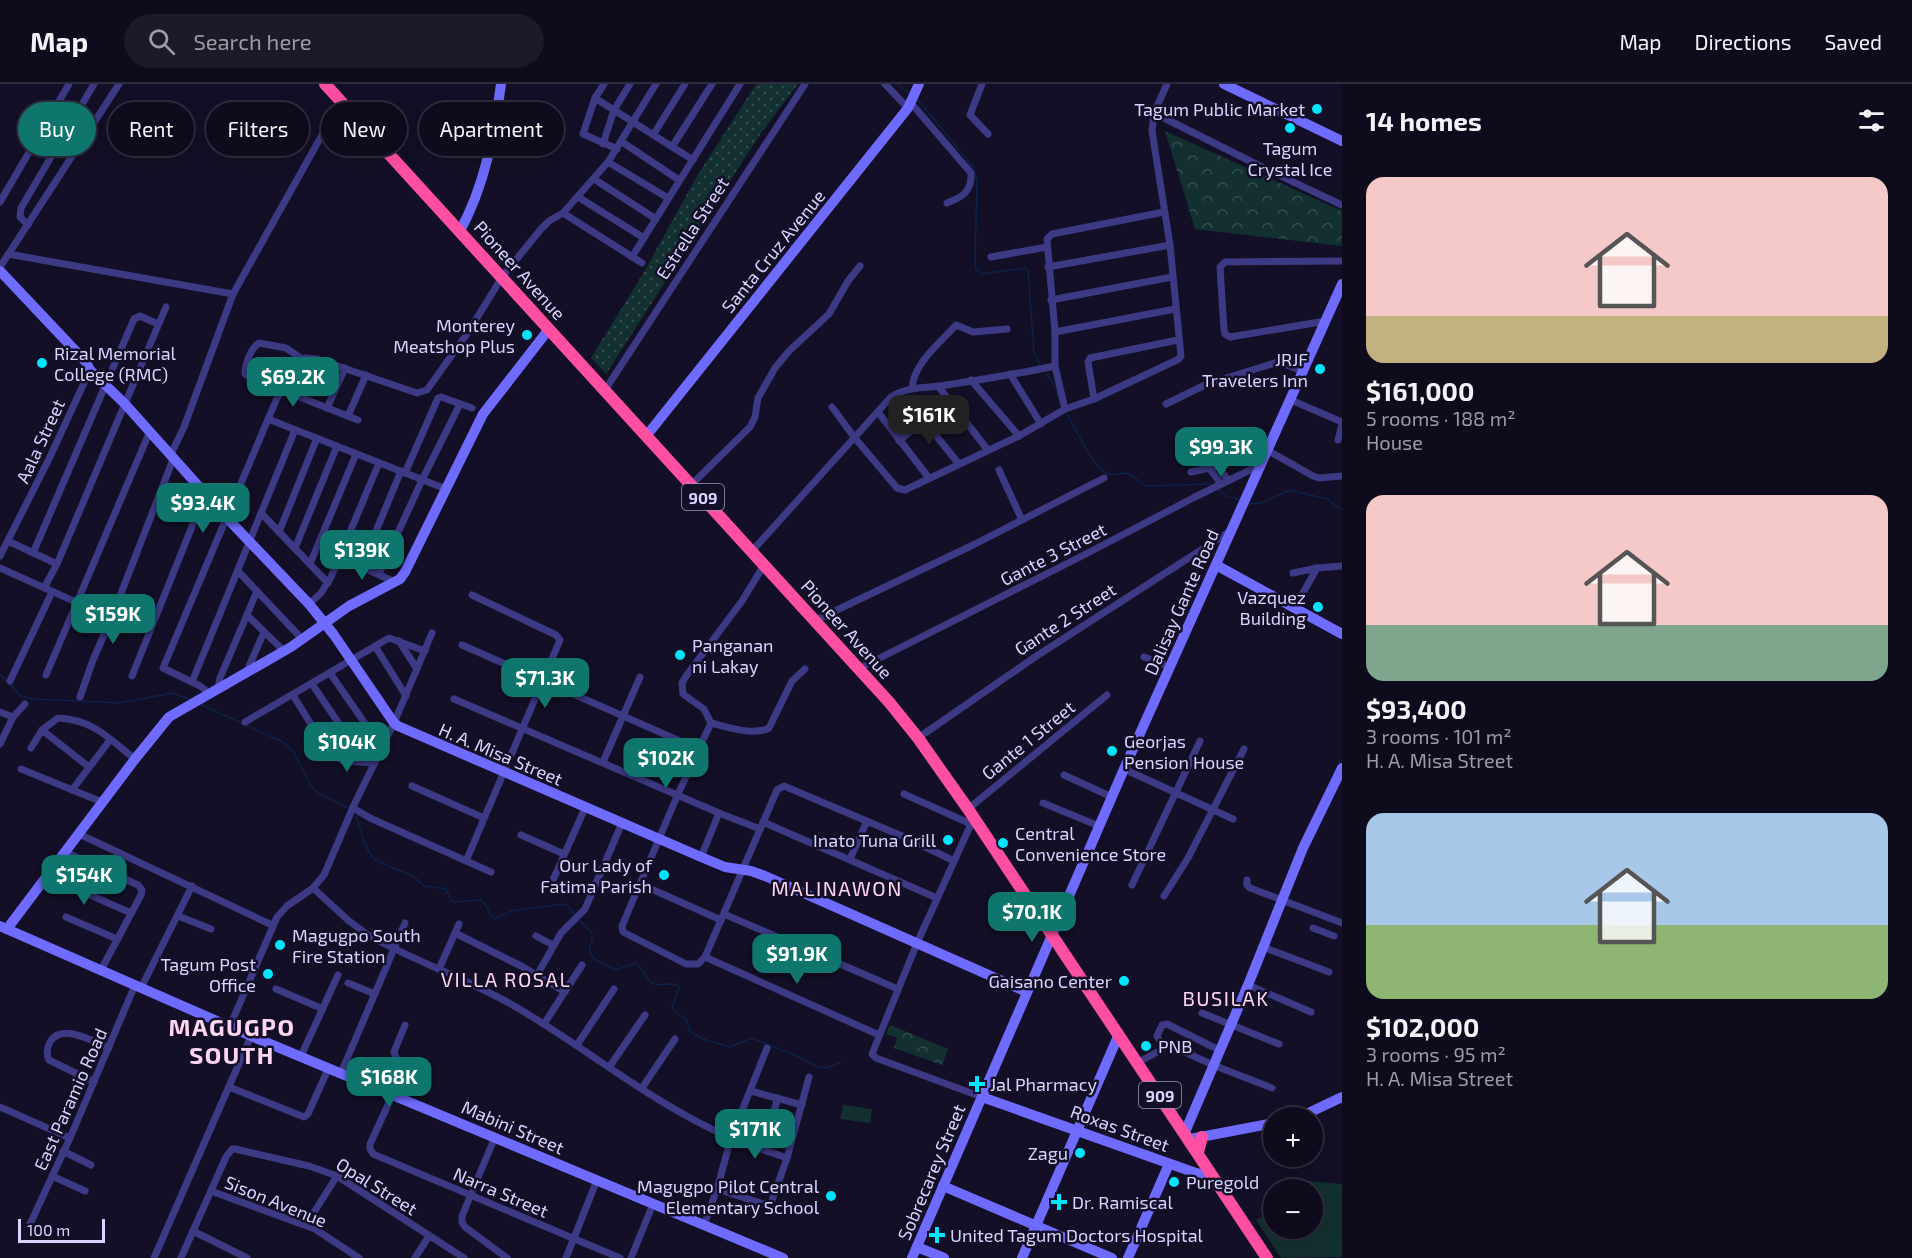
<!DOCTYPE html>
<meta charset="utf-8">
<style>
:root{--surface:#0e0b1c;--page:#1c1929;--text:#f1f3f6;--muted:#9b9ba3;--line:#2e2b3b;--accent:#0f766e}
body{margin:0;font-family:"Exo 2",sans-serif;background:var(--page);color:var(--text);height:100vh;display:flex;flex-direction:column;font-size:22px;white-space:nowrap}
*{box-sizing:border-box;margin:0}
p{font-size:20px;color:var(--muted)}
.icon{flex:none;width:33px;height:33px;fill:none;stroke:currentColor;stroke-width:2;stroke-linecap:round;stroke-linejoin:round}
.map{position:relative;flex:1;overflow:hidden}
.details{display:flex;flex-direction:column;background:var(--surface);width:570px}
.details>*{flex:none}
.top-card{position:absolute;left:18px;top:18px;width:570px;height:54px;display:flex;gap:12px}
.controls{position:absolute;left:1263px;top:1023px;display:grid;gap:12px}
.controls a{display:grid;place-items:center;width:60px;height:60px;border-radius:50%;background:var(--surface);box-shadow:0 6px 24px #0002,0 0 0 2px var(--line);font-size:30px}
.scale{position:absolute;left:18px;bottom:15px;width:87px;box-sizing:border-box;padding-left:6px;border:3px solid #d9d4ff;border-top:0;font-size:16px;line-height:21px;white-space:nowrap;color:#d9d4ff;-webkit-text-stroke:4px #130f26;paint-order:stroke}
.price{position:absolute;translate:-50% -51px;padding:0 14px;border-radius:12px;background:var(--accent);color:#fff;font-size:20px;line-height:39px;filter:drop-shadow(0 2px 3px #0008)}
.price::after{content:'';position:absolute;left:50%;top:36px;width:18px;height:14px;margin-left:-9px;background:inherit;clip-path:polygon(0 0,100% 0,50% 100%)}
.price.active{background:#222;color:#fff}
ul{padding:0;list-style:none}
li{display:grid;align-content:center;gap:12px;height:318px;padding:0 24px}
li span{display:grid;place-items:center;height:186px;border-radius:18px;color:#555}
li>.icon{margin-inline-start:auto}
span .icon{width:108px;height:108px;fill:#fffc;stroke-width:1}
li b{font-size:26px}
h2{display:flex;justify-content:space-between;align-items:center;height:72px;padding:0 24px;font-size:26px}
.pill{padding:0 21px;border-radius:27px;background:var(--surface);box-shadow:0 6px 24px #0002,0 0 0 2px var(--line);font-size:21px;line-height:54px}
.pill.active{background:var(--accent);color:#fff}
header{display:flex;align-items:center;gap:36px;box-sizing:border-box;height:84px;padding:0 30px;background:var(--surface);border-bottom:2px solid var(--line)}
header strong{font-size:28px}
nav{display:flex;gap:33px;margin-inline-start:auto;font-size:21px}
.search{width:420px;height:54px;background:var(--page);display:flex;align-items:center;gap:15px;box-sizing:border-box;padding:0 21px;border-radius:33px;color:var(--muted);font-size:22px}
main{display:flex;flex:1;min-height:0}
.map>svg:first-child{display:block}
</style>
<header>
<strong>Map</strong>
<div class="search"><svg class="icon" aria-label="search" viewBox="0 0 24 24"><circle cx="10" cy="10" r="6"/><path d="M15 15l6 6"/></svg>Search here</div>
<nav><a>Map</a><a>Directions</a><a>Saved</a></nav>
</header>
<main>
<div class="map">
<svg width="1342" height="1174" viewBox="0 0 1342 1174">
<defs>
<pattern id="grass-dots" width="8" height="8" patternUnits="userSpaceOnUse" patternTransform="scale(1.5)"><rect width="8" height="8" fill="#12302f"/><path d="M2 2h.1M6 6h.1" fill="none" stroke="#344d4e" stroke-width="1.8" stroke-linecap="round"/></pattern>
<pattern id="forest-crowns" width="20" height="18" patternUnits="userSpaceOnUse" patternTransform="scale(1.5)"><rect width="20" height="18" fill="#12302f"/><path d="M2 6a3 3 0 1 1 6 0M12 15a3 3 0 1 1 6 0" fill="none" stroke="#344d4e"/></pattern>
</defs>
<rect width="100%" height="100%" fill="#130f26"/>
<!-- grass -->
<path fill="url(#grass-dots)" d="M756 0H798L759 52 606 290 591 274 644 188 697 92Z"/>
<!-- forest -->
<g fill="url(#forest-crowns)">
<path d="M1165 47 1342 127V162L1195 145Z"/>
<path d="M890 941 948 965 942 981 894 964 897 954 886 950Z"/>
</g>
<!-- pitch -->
<g fill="#12302f">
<path d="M843 1021 872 1025 870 1039 840 1035Z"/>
<path d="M1308 1097 1342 1100V1173L1281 1174 1256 1136 1273 1127 1274 1144H1312V1106L1306 1105Z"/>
</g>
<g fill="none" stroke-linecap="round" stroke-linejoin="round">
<!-- stream -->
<g stroke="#0c2248" stroke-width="1.5">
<path d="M897 0 910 10"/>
<path d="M918 16 973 83 977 97 975 178 976 186 983 190 1025 184 1028 186 1034 269 1040 280"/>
<path d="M1045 288 1055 302 1060 318"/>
<path d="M1067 330C1077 346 1090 379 1106 389 1114 394 1121 387 1129 390 1137 392 1137 400 1148 402L1210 400"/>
<path d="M1219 406 1227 413 1238 415"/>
<path d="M1248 420 1261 419 1290 406 1327 415 1342 426"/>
<path d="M0 590 21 612 34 615 120 619 172 609 192 616"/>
<path d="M202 621 283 658 293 667 310 701 318 709 348 724"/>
<path d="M356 732 365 761 373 774 382 779 413 792 424 802 446 805 450 815 453 818 481 816C489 821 487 830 494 835L512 827 563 820 568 822 576 832"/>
<path d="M580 837 592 849V856L589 866 595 876 616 886 636 879C644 885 645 895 652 899 659 903 669 898 678 901L679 905 672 924 687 937 689 946 692 949 706 956 730 963 751 954 795 971 818 983 827 984 841 978"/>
</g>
<!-- street -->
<g stroke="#3d3a85" stroke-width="7">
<path d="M604 0 595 14 583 50 617 65"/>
<path d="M885 0 908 24"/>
<path d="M982 0 970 31 988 50"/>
<path d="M595 14 693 76"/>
<path d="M911 19 971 89C972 107 963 113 947 119"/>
<path d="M1154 29 1262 83 1342 121"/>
<path d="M653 51 685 0"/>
<path d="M622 58 679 96"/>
<path d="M603 60 614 26 630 0"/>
<path d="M672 63 712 0"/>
<path d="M608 78 668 114"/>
<path d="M594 95 656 135"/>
<path d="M578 113 644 154"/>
<path d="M0 118 69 0"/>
<path d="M563 129 642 179"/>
<path d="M28 141 20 133 21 124 94 0"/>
<path d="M8 170 233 210"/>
<path d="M632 173 740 0"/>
<path d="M991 173 1047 163"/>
<path d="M0 183 119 0"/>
<path d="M1048 183 1170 161"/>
<path d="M1051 216 1172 193"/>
<path d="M1326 237 1230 253 1225 250 1224 246 1220 183 1225 178 1342 177"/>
<path d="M1055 248 1175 225"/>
<path d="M302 275 286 264 259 259C251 264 245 280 245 290L251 294 358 336"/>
<path d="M1010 290 1041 340"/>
<path d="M971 296 1019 352"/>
<path d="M938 302 987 365"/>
<path d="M912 304C914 279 939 260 956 241L973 248 1007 245"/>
<path d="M605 306 805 0"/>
<path d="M1094 315 1088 278 1090 274 1178 256"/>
<path d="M1291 316 1342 338"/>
<path d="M1166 320 1207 300 1278 278 1303 287"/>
<path d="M832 323 854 353 897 404 905 406 1019 352 1065 325 1094 315 1179 275 1181 272 1170 161 1152 47 1154 29 1167 0"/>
<path d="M327 324 345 284"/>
<path d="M1065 325 1055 282V248L1047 155 1052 150 1164 128"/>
<path d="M878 328 929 394"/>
<path d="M348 332 366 291"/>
<path d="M268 335 446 405"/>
<path d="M1338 356 1342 340"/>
<path d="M899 357 920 339H926L958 379"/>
<path d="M1267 366 1313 392 1319 394 1342 392"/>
<path d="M171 370 184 343 233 210 341 17"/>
<path d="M1219 382 1228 397"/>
<path d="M1210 385 1221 400"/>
<path d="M999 386 1022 436"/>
<path d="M1191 388 1219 382 1224 367"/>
<path d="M405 389 438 314 441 313 472 324"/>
<path d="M692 400 750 343 755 333 758 314 775 284 789 267 829 230 848 197 860 182"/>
<path d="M261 429 328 499"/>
<path d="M279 448 317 354"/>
<path d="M8 457 57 480"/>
<path d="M295 464 337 362"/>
<path d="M752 467 891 313C907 303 923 304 940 302 979 296 1017 290 1055 282"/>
<path d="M33 469 134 235 140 232 158 240"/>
<path d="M0 472 49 375 90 286"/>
<path d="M340 473 395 498"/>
<path d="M310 480 356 370"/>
<path d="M764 481 742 517 686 592 682 599 683 610 704 625 711 639 678 710 622 842 623 848 686 880H698L705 873 777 706 784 702 909 755 954 777"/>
<path d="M361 483 401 387"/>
<path d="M0 484 78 519"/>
<path d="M238 487 303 556"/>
<path d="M1293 489 1317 484 1342 482"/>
<path d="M379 490 422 396 460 320"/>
<path d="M44 504 57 480 166 223"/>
<path d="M309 520 321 509 331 493 379 379"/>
<path d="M1294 525 1317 484"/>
<path d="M247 531 284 567"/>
<path d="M814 537 973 461 1104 394"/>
<path d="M399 557 417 585"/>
<path d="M462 561 698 665"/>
<path d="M375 562 406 612"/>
<path d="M1144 573 1170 583"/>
<path d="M858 585 1080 473 1193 414 1260 381"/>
<path d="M247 587 264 548"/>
<path d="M330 589 382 664"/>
<path d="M46 591 150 347"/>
<path d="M132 592 205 410"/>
<path d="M10 597 52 508"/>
<path d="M192 598 295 346"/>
<path d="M312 600 365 678"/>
<path d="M218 604 220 594 257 507"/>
<path d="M209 609 200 602 163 584 277 314 299 277 305 274 317 275 417 309 427 306 469 247 502 193 541 145 549 137 563 129 608 78 656 0"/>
<path d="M293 611 329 670 343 677 375 679"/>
<path d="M80 613 93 576 113 530 174 373"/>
<path d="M454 615 719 729 760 745"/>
<path d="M0 628 13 633"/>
<path d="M245 638 389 554 425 567"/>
<path d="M711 639C727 643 753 652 769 644L792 597 805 585"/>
<path d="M42 646 89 683"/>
<path d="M918 654 1035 573 1229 448"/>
<path d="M0 660 13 633 25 620"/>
<path d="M31 664 42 646 58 634C94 636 108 654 135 675"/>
<path d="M603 678 640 593"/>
<path d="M21 685 102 718"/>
<path d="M1124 685 1233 735"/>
<path d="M1064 691 1112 713"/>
<path d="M412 702 484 734"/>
<path d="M72 706 110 656"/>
<path d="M904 710 971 740"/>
<path d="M1043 719 1099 742"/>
<path d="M353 724 370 734 491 788"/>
<path d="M968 725 1107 611"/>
<path d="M976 736 971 740 917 859 872 970 876 974 982 1013"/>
<path d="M763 738 937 814"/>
<path d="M79 750 272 841"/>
<path d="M521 751 564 770"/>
<path d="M65 768 138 801 142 806 141 811 101 886"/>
<path d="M701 773 719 729"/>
<path d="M850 775 867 737"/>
<path d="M466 777 560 556 556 551 472 511"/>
<path d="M47 792 131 829"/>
<path d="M553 796 585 724"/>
<path d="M1247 796V801L1250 804 1342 839"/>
<path d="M640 800 721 836"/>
<path d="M1132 801 1200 657"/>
<path d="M313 804 349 837 368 851C416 878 468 895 516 923 588 965 654 1021 731 1054 749 1062 768 1067 787 1074"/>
<path d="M1164 812 1188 774 1244 665"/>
<path d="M724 830 898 905"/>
<path d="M178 832 211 845"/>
<path d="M66 833 117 855"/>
<path d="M1313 844 1334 852"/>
<path d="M455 849 523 883 565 908"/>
<path d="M536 852 553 861"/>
<path d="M1263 863 1329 888"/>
<path d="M705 873 879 951"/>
<path d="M439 885 459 840"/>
<path d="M537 891 561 849 585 825 622 739"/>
<path d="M348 899 375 910"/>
<path d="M1248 901 1311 928"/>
<path d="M141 904 192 802"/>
<path d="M276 905 323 925"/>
<path d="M1202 929 1279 960"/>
<path d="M544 940 582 881"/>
<path d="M230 942 277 833 287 822 313 804 324 791 354 721 394 639 432 549"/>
<path d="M577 961 614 905"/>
<path d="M1219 966 1167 940 1162 941 1157 952 1163 962 1174 963 1213 981 1272 1004"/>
<path d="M301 972 338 891"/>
<path d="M1139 978 1161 966 1163 962"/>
<path d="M610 982 645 931"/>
<path d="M341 989 405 839"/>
<path d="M94 998 49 976C46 970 47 964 50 958 62 938 94 958 109 964"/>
<path d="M229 1003 304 1033 308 1030 329 983"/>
<path d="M642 1004 675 955"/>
<path d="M751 1007 802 1021"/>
<path d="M389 1009 399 982 394 968 405 941"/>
<path d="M393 1010 370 1060V1065L373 1070 620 1174"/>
<path d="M0 1023 70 1054"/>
<path d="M770 1039 778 1014"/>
<path d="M495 1053 462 1132V1138L465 1143 507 1174"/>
<path d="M63 1067 91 1081"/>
<path d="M52 1092 85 1107"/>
<path d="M717 1105 770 1122 787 1074 809 993"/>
<path d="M211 1107 315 1145 359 1174"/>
<path d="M30 1140 70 1054 135 901"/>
<path d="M306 1141 337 1092"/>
<path d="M704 1141 717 1105 731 1054 767 964"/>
<path d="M193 1147 247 1174"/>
<path d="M154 1174 251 952"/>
<path d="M181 1174 226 1073 232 1065H235L309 1082 337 1092 464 1174"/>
<path d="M415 1174 429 1152"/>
<path d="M566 1174 597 1096"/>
<path d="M631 1174 653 1120"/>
</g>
<!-- secondary -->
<g stroke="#6f6bff" stroke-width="10">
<path d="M1224 0 1342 57"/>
<path d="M460 147C485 101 494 51 501 0"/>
<path d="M0 187 86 278 90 286 125 320 227 434 309 520 334 551 394 639 398 642 701 773 725 783 751 787 765 792 1027 908"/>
<path d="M647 351 908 24 919 0"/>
<path d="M1216 481 1342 550"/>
<path d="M0 842 251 952 783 1174"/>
<path d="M7 845 135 675 169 633 291 563 349 522 400 495 405 488 483 330 549 245"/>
<path d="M982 1013 1196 1089 1213 1092"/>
<path d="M1298 1034 1342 1013"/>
<path d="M1185 1048 1248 901 1303 764 1342 684"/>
<path d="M1190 1055 1274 1039"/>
<path d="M943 1102 1112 1174"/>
<path d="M917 1163 944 1174"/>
<path d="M912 1174 1124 685 1342 200"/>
<path d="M1022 1174 1119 950"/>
<path d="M1128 1174 1169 1080"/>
</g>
<!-- highway -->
<g stroke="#ff4fa3" stroke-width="12">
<path d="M325 0 889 618 918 654 968 725 1267 1174"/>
<path d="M1198 1068 1202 1053"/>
</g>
</g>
<!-- markers -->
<g fill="#00e5ff" stroke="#130f26" stroke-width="2">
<circle cx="1317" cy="25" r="6"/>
<circle cx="1290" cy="44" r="6"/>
<circle cx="527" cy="251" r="6"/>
<circle cx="42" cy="279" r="6"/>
<circle cx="1320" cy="285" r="6"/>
<circle cx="1318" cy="523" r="6"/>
<circle cx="680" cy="571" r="6"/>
<circle cx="1112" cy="667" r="6"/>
<circle cx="948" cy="756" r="6"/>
<circle cx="1003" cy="759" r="6"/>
<circle cx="664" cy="791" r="6"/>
<circle cx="280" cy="861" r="6"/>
<circle cx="268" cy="890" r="6"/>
<circle cx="1124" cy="897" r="6"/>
<circle cx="1146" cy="962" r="6"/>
<path d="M974 991h6v6h6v6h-6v6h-6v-6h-6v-6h6z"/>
<circle cx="1080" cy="1069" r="6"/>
<circle cx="1174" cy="1098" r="6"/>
<circle cx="831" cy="1112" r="6"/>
<path d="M1056 1109h6v6h6v6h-6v6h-6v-6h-6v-6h6z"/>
<path d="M934 1142h6v6h6v6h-6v6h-6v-6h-6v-6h6z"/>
</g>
<g text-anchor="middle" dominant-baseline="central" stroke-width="5" stroke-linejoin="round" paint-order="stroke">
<!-- shield labels -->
<g fill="#130f26" stroke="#9e99be" stroke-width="1.5">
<rect x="682" y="400" width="42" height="26" rx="4.5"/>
<rect x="1139" y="998" width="42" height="26" rx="4.5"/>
</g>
<g font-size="16" font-weight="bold" fill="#d9d4ff">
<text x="703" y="413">909</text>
<text x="1160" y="1011">909</text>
</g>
<!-- poi labels -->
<g font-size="18" fill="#d9d4ff" stroke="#130f26" text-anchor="end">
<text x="1305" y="25">Tagum Public Market</text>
<text x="1290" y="64" text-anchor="middle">Tagum<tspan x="1290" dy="21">Crystal Ice</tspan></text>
<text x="515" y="241">Monterey<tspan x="515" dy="21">Meatshop Plus</tspan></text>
<text x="54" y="269" text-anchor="start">Rizal Memorial<tspan x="54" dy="21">College (RMC)</tspan></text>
<text x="1308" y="275">JRJF<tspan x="1308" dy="21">Travelers Inn</tspan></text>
<text x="1306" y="513">Vazquez<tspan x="1306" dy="21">Building</tspan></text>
<text x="692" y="561" text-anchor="start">Panganan<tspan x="692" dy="21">ni Lakay</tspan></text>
<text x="1124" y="657" text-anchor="start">Georjas<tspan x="1124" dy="21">Pension House</tspan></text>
<text x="1015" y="749" text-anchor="start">Central<tspan x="1015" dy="21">Convenience Store</tspan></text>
<text x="936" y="756">Inato Tuna Grill</text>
<text x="652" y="781">Our Lady of<tspan x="652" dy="21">Fatima Parish</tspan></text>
<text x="292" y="851" text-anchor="start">Magugpo South<tspan x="292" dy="21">Fire Station</tspan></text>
<text x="256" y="880">Tagum Post<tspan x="256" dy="21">Office</tspan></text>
<text x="1112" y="897">Gaisano Center</text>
<text x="1158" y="962" text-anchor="start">PNB</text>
<text x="990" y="1000" text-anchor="start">Jal Pharmacy</text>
<text x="1068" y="1069">Zagu</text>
<text x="1186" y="1098" text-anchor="start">Puregold</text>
<text x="819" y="1102">Magugpo Pilot Central<tspan x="819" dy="21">Elementary School</tspan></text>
<text x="1072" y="1118" text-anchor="start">Dr. Ramiscal</text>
<text x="950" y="1151" text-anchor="start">United Tagum Doctors Hospital</text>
</g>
<!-- street labels -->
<g font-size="18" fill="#d9d4ff" stroke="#130f26">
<text transform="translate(692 144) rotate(-57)">Estrella Street</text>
<text transform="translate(773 167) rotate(-51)">Santa Cruz Avenue</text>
<text transform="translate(520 186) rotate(48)">Pioneer Avenue</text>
<text transform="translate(40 357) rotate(-65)">Aala Street</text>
<text transform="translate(1053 470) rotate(-27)">Gante 3 Street</text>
<text transform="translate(1181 518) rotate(-66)">Dalisay Gante Road</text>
<text transform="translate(1065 535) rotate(-33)">Gante 2 Street</text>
<text transform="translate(847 545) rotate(48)">Pioneer Avenue</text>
<text transform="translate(1028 656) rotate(-39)">Gante 1 Street</text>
<text transform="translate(501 670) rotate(23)">H. A. Misa Street</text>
<text transform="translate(70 1015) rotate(-66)">East Paramio Road</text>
<text transform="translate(513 1043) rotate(23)">Mabini Street</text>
<text transform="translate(1120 1044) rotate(20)">Roxas Street</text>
<text transform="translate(931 1088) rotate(-67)">Sobrecarey Street</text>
<text transform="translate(377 1102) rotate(32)">Opal Street</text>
<text transform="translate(501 1108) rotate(23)">Narra Street</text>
<text transform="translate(276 1117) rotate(22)">Sison Avenue</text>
</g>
<!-- neighbourhood labels -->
<g font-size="20" letter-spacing="1.5" fill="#ffd6f0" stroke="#130f26">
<text x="837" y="804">MALINAWON</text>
<text x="506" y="895">VILLA ROSAL</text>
<text x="1226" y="914">BUSILAK</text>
</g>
<!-- district labels -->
<g font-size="24" font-weight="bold" letter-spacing="1.5" fill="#ffd6f0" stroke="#130f26">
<text x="232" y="942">MAGUGPO<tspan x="232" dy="28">SOUTH</tspan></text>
</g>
</g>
</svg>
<div class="controls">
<a>+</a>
<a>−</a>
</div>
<div class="scale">100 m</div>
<b class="price" style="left:293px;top:324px">$69.2K</b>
<b class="price active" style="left:929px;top:362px">$161K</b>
<b class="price" style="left:1221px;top:394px">$99.3K</b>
<b class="price" style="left:203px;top:450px">$93.4K</b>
<b class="price" style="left:362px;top:497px">$139K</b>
<b class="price" style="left:113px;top:561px">$159K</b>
<b class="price" style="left:545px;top:625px">$71.3K</b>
<b class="price" style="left:347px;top:689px">$104K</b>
<b class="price" style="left:666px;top:705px">$102K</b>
<b class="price" style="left:84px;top:822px">$154K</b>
<b class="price" style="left:1032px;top:859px">$70.1K</b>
<b class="price" style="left:797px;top:901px">$91.9K</b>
<b class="price" style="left:389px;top:1024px">$168K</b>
<b class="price" style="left:755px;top:1076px">$171K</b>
<div class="top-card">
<a class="pill active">Buy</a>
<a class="pill">Rent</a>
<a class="pill">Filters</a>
<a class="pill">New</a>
<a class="pill">Apartment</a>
</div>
</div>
<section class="details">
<h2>14 homes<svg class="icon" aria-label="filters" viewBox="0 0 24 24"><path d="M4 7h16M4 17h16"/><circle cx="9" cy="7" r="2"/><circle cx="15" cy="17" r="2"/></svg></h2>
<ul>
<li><span style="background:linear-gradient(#f6c9c9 75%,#c2b280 0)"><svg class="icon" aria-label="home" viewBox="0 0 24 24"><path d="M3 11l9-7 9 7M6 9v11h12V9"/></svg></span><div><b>$161,000</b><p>5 rooms · 188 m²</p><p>House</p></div></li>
<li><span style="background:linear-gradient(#f6c9c9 70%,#7fa58c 0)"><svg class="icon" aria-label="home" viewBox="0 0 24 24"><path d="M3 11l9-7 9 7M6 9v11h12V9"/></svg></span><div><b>$93,400</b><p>3 rooms · 101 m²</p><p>H. A. Misa Street</p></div></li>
<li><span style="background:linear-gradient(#a9c7e8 60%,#8fb573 0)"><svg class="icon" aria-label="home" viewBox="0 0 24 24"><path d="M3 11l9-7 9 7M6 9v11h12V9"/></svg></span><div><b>$102,000</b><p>3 rooms · 95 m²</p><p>H. A. Misa Street</p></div></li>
</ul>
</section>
</main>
